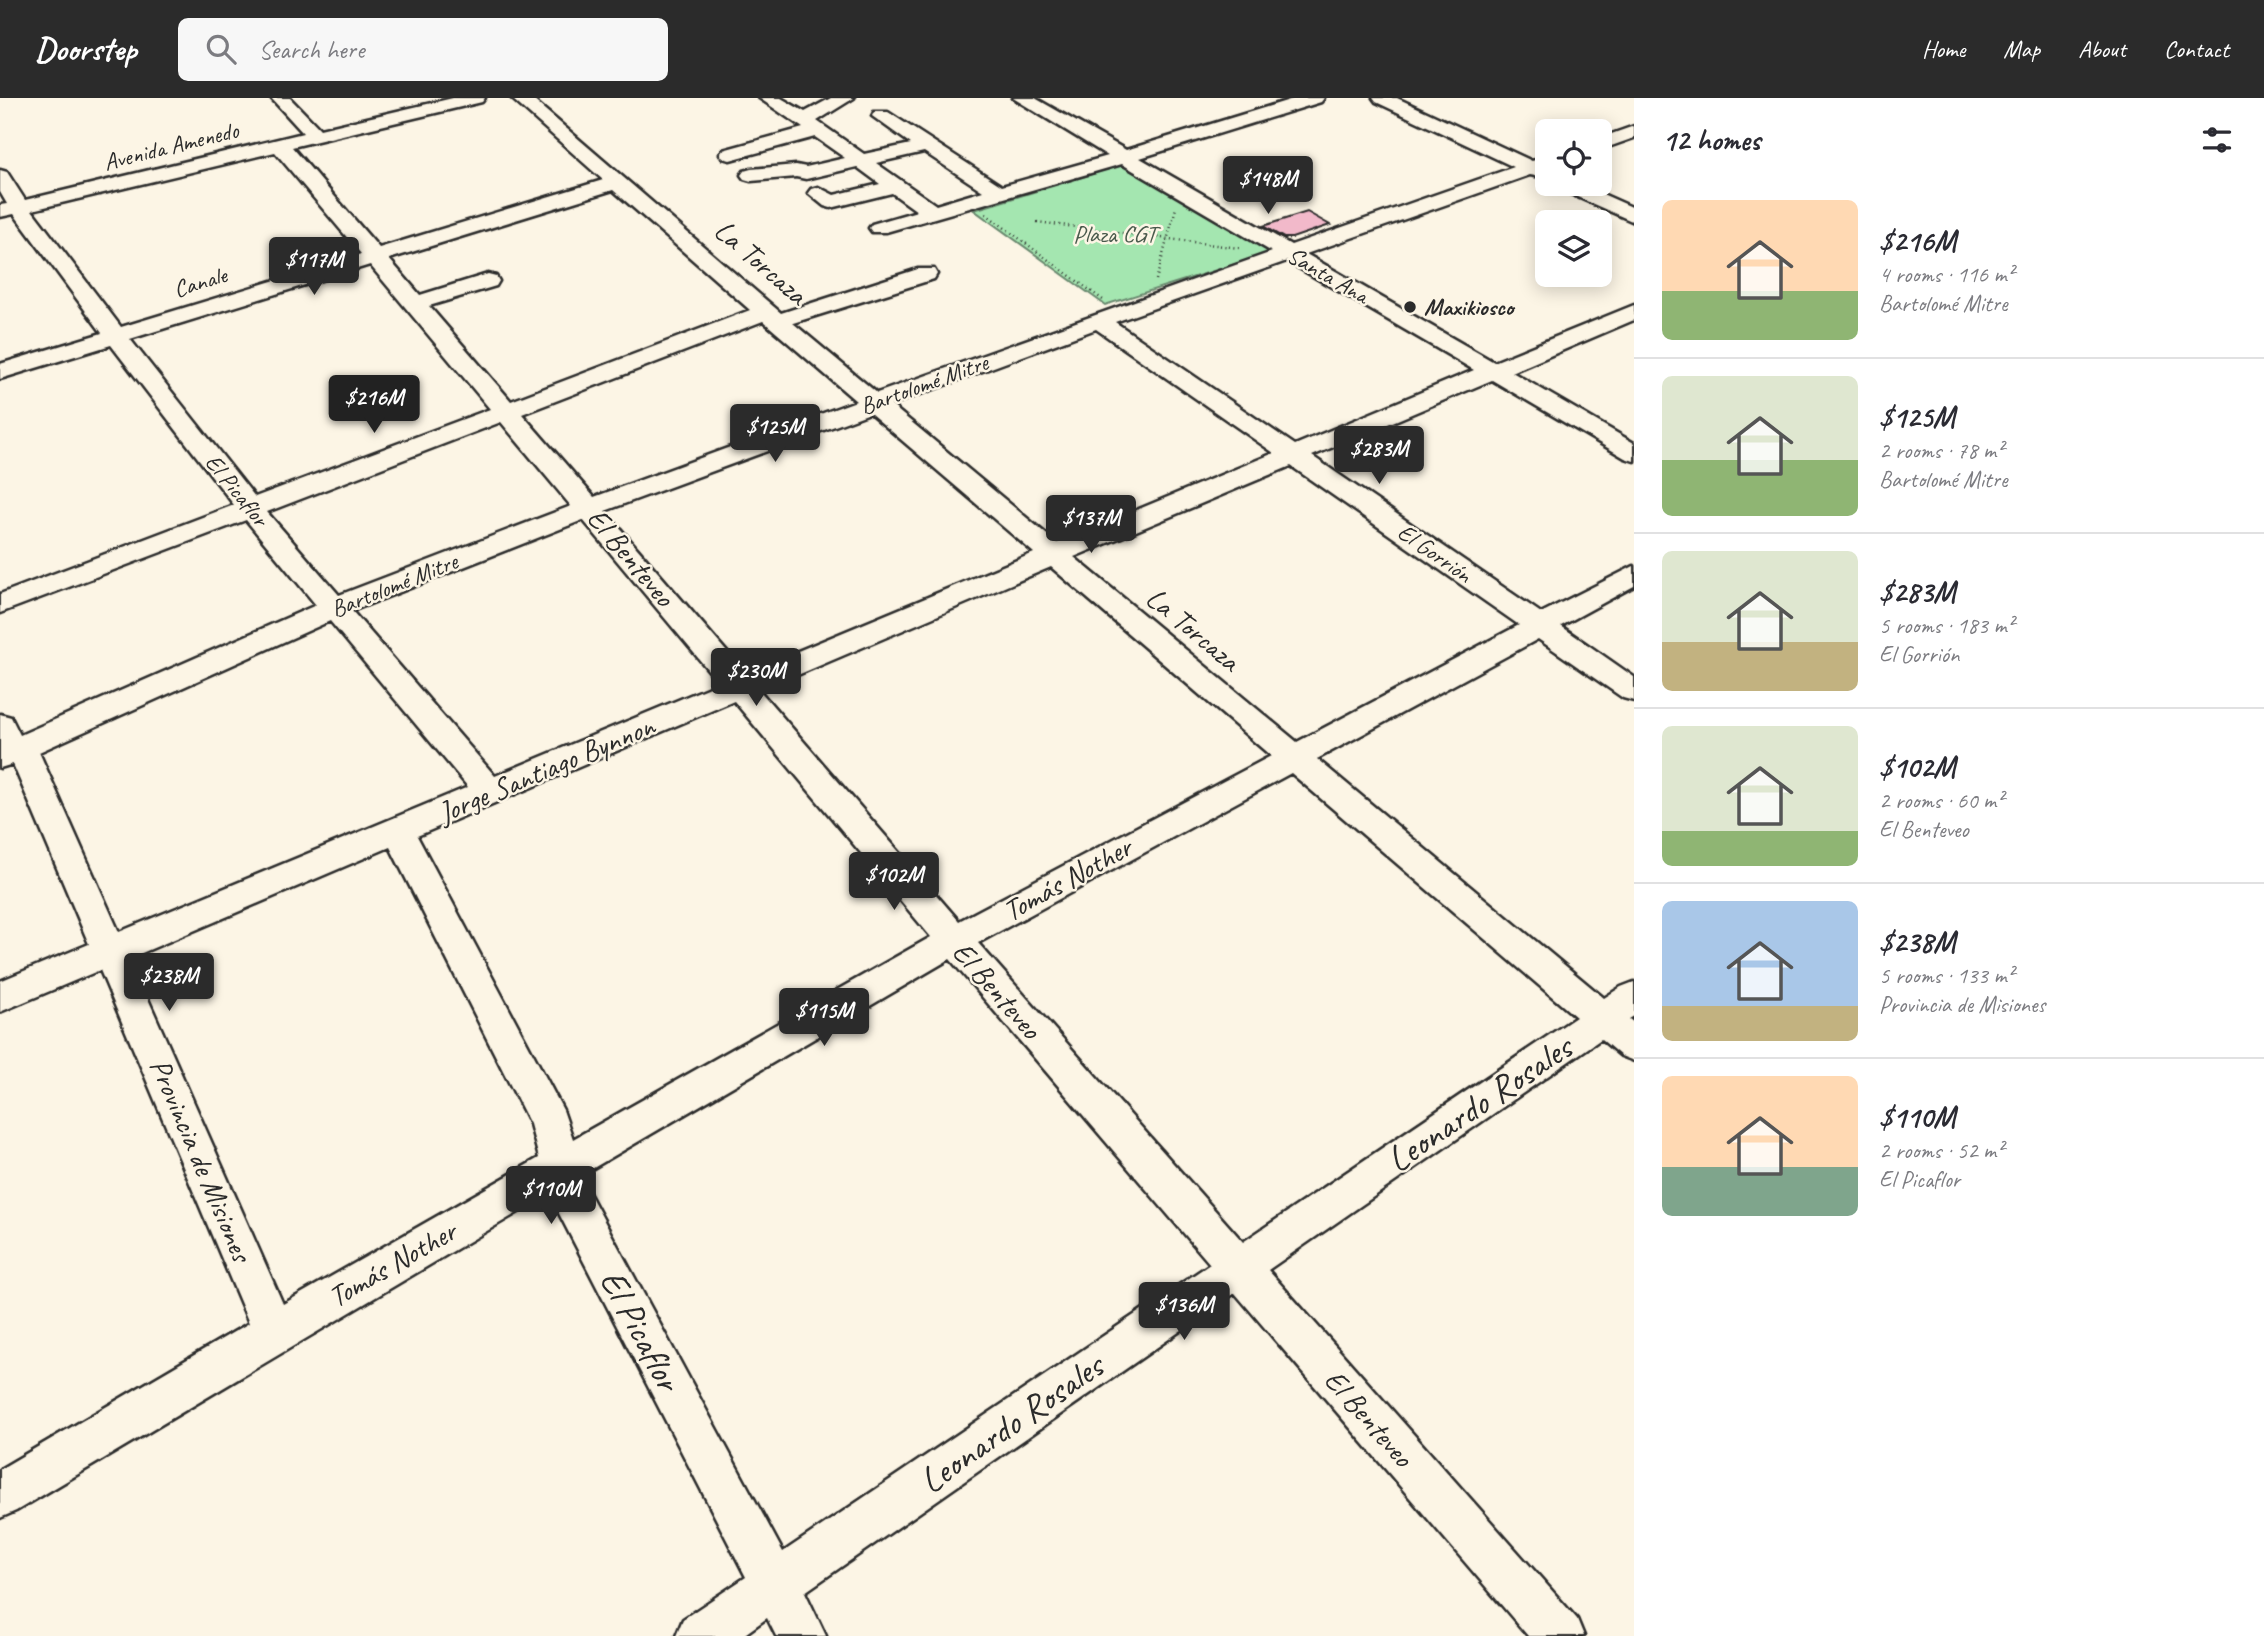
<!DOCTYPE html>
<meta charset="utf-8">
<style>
:root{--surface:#fff;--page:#f7f7f7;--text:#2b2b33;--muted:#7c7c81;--line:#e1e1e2;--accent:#2b2b2b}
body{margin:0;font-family:Caveat,sans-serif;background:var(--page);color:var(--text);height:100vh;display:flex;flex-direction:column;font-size:26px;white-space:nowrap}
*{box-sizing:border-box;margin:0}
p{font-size:23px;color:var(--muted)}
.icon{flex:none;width:38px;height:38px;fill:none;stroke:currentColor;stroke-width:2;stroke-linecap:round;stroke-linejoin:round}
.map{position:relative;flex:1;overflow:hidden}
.side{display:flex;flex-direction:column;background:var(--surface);width:630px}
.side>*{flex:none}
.tools{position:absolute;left:1535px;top:21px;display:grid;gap:14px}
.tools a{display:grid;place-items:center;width:77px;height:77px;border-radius:10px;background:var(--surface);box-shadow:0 4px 18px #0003;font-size:35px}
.price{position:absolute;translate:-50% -60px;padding:0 16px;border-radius:7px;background:var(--accent);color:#fff;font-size:23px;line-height:46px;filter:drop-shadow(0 2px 4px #0008)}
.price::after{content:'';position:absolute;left:50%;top:42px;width:21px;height:16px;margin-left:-10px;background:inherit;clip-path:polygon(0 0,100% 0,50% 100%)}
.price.selected{background:#222;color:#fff}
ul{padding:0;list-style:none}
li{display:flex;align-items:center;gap:21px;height:175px;padding:0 28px}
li+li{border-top:2px solid var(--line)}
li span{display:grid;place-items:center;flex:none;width:196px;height:140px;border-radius:10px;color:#555}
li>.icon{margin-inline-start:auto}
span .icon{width:84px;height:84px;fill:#fffc;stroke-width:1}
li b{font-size:30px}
h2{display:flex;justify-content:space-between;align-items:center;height:84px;padding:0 28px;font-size:30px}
header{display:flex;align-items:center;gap:42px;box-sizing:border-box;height:98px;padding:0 35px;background:var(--accent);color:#fff}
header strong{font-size:33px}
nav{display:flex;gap:38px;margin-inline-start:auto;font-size:24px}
.search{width:490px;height:63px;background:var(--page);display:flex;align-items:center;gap:18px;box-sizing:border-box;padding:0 24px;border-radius:10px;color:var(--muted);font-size:26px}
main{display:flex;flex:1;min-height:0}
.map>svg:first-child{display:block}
</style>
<header>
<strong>Doorstep</strong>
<div class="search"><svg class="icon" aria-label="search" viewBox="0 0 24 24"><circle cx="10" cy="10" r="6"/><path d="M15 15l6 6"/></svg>Search here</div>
<nav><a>Home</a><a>Map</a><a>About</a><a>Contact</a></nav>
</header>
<main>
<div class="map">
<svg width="1634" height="1538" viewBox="0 0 1634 1538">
<rect width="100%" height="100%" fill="#fcf5e5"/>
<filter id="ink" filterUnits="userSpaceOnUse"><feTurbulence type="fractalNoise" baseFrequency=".0143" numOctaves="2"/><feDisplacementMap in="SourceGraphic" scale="14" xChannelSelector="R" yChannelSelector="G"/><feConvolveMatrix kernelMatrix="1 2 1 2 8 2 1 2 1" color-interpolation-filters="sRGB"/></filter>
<g filter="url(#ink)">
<!-- green -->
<path fill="#a4e6b0" stroke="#68886e" stroke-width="2" d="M1121 67 1274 154 1105 207 974 112Z"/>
<!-- building -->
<path fill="#f2b9ca" stroke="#2b2b2b" stroke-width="2" d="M1307 114 1330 127 1292 140H1284L1263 128Z"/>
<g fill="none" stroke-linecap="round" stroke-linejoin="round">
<defs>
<g id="minor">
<path d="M271 0H290L320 31 453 0H485L482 4 292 49 379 150 603 82 511 0H531L781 215 918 171H934L937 176 934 181 793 225 877 295 1272 154 1122 66 886 134H872L869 130 872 126 917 113 892 95 831 110 824 108 808 95 811 91 818 89 834 97 880 86 857 69 806 81 796 79 751 83 744 81 741 77 744 73 751 71 796 67 806 69 845 60 815 39 730 62 723 60 720 56 723 52 803 30 759 0H781L805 14 831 0H854L817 23 864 56 911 46 872 18 874 14H888L1002 88 1108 58 1013 0H1035L1126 52 1296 0H1324L1321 4 1140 60 1291 147 1514 69 1376 4 1373 0H1397L1532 63 1547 58V80L1530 77 1306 156 1494 264 1634 207V222L1512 274 1634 345V363L1625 360 1492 282 1312 358 1541 515 1634 468V488L1561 528 1634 579V603L1623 600 1538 541 1317 661 1604 900 1621 889 1634 884V918L1629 921 1634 925V963L1621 958 1601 941 1268 1172 1577 1521 1584 1538H1528L1235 1195 805 1494 826 1538H776L767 1520 742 1538H676L683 1521 746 1479 549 1096 16 1413 0 1420V1371L249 1225 100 872 0 914V883L89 846 13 666 0 670V616L11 619 20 637 316 507 246 422 0 515V496L234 407 111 247 0 281V266L102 235 14 116 0 119V107L7 106 0 94V72L7 74 25 102 303 35ZM275 54 361 156 121 229 32 112ZM924 54 983 93 936 107 876 65ZM613 92 750 212 511 303 429 208 496 188 499 183 496 178 488 176 420 197 389 161ZM1287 163 1474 272 1295 347 1115 224ZM370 167 490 311 255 399 130 241ZM763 223 856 303 594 399 522 316ZM1096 231 1274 355 1057 445 891 307ZM870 315 1034 455 745 575 605 413ZM501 324 571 408 339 497 267 414ZM1291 368 1519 527 1297 644 1074 459ZM583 422 719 585 495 678 352 513ZM1051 469 1271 658 959 823 760 593ZM330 523 468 689 119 834 39 654ZM734 603 931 839 573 1041 563 1012 417 738ZM1291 675 1576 919 1243 1144 978 845ZM390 749 530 1026 539 1060 283 1206 130 860ZM950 861 1210 1166 783 1454 588 1093 583 1076Z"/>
<path d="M1634 28V40L1600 52V40Z"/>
<path d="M1554 86H1580L1634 110V124L1557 90Z"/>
</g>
</defs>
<!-- minor casing -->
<use href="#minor" stroke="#2b2b2b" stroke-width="5"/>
<!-- path -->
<g stroke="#2b2b2b" stroke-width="2.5" stroke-dasharray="1 3.5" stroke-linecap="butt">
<path d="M986 116 1103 202"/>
<path d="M1037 124 1239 150"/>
<path d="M1156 182 1176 110"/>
</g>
<!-- minor -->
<use href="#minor" fill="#fcf5e5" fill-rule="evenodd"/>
</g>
</g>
<!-- markers -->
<circle fill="#2b2b2b" stroke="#fcf5e5" stroke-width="2.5" cx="1410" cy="209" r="7"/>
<g text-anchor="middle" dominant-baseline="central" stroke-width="5" stroke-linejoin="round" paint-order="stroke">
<!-- far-street labels -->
<g font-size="24" fill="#2b2b2b" stroke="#fcf5e5">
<text transform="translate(171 48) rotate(-14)">Avenida Amenedo</text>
<text transform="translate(1328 177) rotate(30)">Santa Ana</text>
<text transform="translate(200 184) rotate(-17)">Canale</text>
<text transform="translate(924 286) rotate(-20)">Bartolomé Mitre</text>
<text transform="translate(237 392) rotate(51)">El Picaflor</text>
<text transform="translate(1435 455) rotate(35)">El Gorrión</text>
<text transform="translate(394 487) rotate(-22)">Bartolomé Mitre</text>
</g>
<!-- far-park labels -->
<g font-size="24" fill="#495a4c" stroke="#fcf5e5">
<text x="1115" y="136">Plaza CGT</text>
</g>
<!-- far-poi labels -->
<g font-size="24" font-weight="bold" fill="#2b2b2b" stroke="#fcf5e5" text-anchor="start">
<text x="1424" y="209">Maxikiosco</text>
</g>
<!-- street labels -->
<g font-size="30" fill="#2b2b2b" stroke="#fcf5e5">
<text transform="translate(761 164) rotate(41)">La Torcaza</text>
<text transform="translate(631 459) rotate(50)">El Benteveo</text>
<text transform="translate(1193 531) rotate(40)">La Torcaza</text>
<text transform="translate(546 671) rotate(-23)">Jorge Santiago Bynnon</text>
<text transform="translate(1067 781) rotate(-29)">Tomás Nother</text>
<text transform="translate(997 892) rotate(49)">El Benteveo</text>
<text transform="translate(201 1062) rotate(67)">Provincia de Misiones</text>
<text transform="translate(392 1166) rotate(-30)">Tomás Nother</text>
<text transform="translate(1369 1320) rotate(49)">El Benteveo</text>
</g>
<!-- near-street labels -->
<g font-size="37" fill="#2b2b2b" stroke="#fcf5e5">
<text transform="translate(1479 1005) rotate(-34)">Leonardo Rosales</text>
<text transform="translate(641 1232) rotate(62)">El Picaflor</text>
<text transform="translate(1011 1325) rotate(-35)">Leonardo Rosales</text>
</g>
</g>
</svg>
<div class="tools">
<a><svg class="icon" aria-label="locate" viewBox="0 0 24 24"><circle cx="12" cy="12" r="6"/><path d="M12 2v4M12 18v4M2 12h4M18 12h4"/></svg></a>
<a><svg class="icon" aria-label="layers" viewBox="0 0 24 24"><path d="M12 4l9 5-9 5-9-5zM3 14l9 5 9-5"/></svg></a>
</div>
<b class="price" style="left:1268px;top:118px">$148M</b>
<b class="price" style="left:314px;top:199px">$117M</b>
<b class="price selected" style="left:374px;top:337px">$216M</b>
<b class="price" style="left:775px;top:366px">$125M</b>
<b class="price" style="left:1379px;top:388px">$283M</b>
<b class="price" style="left:1091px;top:457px">$137M</b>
<b class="price" style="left:756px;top:610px">$230M</b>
<b class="price" style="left:894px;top:814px">$102M</b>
<b class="price" style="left:169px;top:915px">$238M</b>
<b class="price" style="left:824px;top:950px">$115M</b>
<b class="price" style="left:551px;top:1128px">$110M</b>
<b class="price" style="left:1184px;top:1244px">$136M</b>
</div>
<section class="side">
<h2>12 homes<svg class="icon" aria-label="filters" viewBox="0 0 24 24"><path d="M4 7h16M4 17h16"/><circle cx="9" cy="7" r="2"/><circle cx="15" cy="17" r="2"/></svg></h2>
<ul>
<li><span style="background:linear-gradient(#ffd9b3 65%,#8fb573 0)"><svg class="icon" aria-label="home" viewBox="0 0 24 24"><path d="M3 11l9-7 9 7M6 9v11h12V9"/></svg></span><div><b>$216M</b><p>4 rooms · 116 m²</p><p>Bartolomé Mitre</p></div></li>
<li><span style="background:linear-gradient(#dfe7d0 60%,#8fb573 0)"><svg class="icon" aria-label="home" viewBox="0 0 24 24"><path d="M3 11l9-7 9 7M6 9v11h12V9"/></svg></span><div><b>$125M</b><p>2 rooms · 78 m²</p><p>Bartolomé Mitre</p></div></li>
<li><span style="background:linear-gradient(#dfe7d0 65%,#c2b280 0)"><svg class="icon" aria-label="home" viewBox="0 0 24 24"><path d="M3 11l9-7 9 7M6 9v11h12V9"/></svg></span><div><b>$283M</b><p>5 rooms · 183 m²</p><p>El Gorrión</p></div></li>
<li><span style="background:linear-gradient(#dfe7d0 75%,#8fb573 0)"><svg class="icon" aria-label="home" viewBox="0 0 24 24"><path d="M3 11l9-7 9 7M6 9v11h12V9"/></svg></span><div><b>$102M</b><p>2 rooms · 60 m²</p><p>El Benteveo</p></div></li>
<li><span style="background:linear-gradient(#a9c7e8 75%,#c2b280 0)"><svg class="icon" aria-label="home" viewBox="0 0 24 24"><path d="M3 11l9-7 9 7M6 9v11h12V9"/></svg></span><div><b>$238M</b><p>5 rooms · 133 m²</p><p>Provincia de Misiones</p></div></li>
<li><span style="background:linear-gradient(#ffd9b3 65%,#7fa58c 0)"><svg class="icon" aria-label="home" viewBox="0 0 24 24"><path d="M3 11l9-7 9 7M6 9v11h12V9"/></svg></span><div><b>$110M</b><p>2 rooms · 52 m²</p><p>El Picaflor</p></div></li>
</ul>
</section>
</main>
